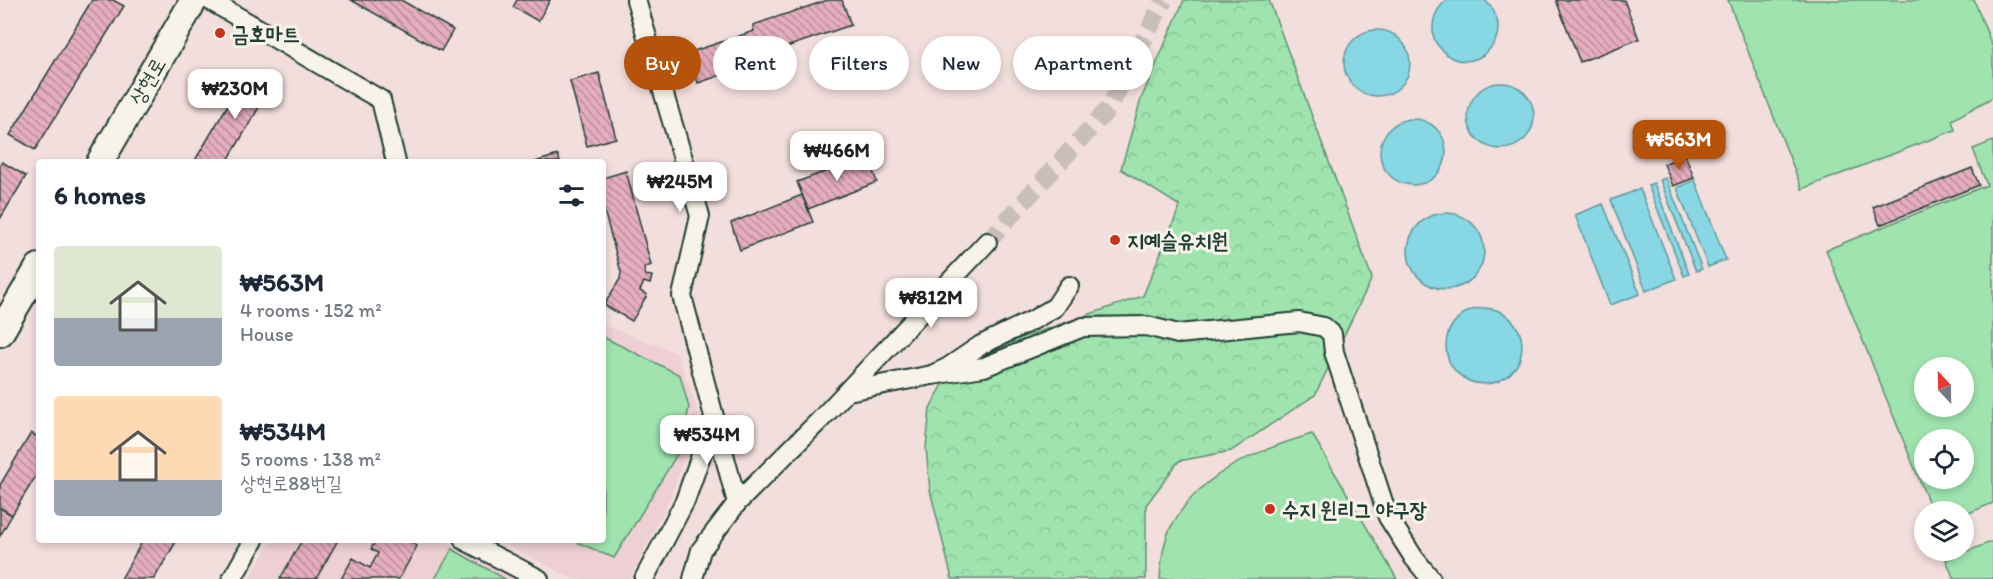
<!DOCTYPE html>
<meta charset="utf-8">
<style>
:root{--surface:#fff;--page:#f6f6f7;--text:#1f2937;--muted:#747a83;--accent:#b45309}
body{margin:0;font-family:Itim,"Poor Story",sans-serif;background:var(--page);color:var(--text);height:100vh;display:flex;flex-direction:column;font-size:22px;white-space:nowrap}
*{box-sizing:border-box;margin:0}
p{font-size:20px;color:var(--muted)}
.icon{flex:none;width:33px;height:33px;fill:none;stroke:currentColor;stroke-width:2;stroke-linecap:round;stroke-linejoin:round}
.map{position:relative;flex:1;overflow:hidden}
.panel{position:absolute;left:36px;top:159px;width:570px;height:384px;display:flex;flex-direction:column;background:var(--surface);border-radius:6px;box-shadow:0 3px 9px #0003}
.panel>*{flex:none}
.hud{position:absolute;left:624px;top:36px;width:570px;height:54px;display:flex;gap:12px}
.needle{width:39px;rotate:338deg}
.fabs{position:absolute;left:1914px;top:357px;display:grid;gap:12px}
.fabs a{display:grid;place-items:center;width:60px;height:60px;border-radius:50%;background:var(--surface);box-shadow:0 3px 9px #0003;font-size:30px}
.price{position:absolute;translate:-50% -51px;padding:0 14px;border-radius:12px;background:#fff;color:#222;font-size:20px;line-height:39px;filter:drop-shadow(0 2px 3px #0008)}
.price::after{content:'';position:absolute;left:50%;top:36px;width:18px;height:14px;margin-left:-9px;background:inherit;clip-path:polygon(0 0,100% 0,50% 100%)}
.price.selected{background:var(--accent);color:#fff}
ul{padding:0;list-style:none}
li{display:flex;align-items:center;gap:18px;height:150px;padding:0 18px}
li span{display:grid;place-items:center;flex:none;width:168px;height:120px;border-radius:6px;color:#555}
li>.icon{margin-inline-start:auto}
span .icon{width:72px;height:72px;fill:#fffc;stroke-width:1}
li b{font-size:26px}
h2{display:flex;justify-content:space-between;align-items:center;height:72px;padding:0 18px;font-size:26px}
.tag{padding:0 21px;border-radius:27px;background:var(--surface);box-shadow:0 3px 9px #0003;font-size:21px;line-height:54px}
.tag.selected{background:var(--accent);color:#fff}
.map>svg:first-child{display:block}
</style>
<div class="map">
<svg width="1993" height="579" viewBox="0 0 1993 579">
<defs>
<pattern id="forest-crowns" width="20" height="18" patternUnits="userSpaceOnUse" patternTransform="scale(1.5)"><rect width="20" height="18" fill="#9fe4af"/><path d="M2 6a3 3 0 1 1 6 0M12 15a3 3 0 1 1 6 0" fill="none" stroke="#88c497"/></pattern>
<pattern id="building-back-hatch" width="6" height="6" patternUnits="userSpaceOnUse" patternTransform="scale(1.5)"><rect width="6" height="6" fill="#e5adbf"/><path d="M-1 5l2 2M0 0l6 6M5-1l2 2" fill="none" stroke="#b98e9c"/></pattern>
</defs>
<rect width="100%" height="100%" fill="#f2dedc"/>
<filter id="ink" filterUnits="userSpaceOnUse"><feTurbulence type="fractalNoise" baseFrequency=".0167" numOctaves="2"/><feDisplacementMap in="SourceGraphic" scale="12" xChannelSelector="R" yChannelSelector="G"/><feConvolveMatrix kernelMatrix="1 2 1 2 8 2 1 2 1" color-interpolation-filters="sRGB"/></filter>
<g filter="url(#ink)">
<!-- built -->
<g fill="#eecfd3">
<path d="M603 325 677 353 699 415 670 498 630 579H574L496 540H603Z"/>
<path d="M272 540H442L518 579H250Z"/>
</g>
<!-- grass -->
<g fill="#9fe4af" stroke="#5f9072" stroke-width="1.5" fill-rule="evenodd">
<path d="M1728 0H1974L1993 48V97L1952 120 1955 130 1802 189Z"/>
<path d="M1993 141V503L1964 515V512L1932 511 1826 250 1987 185 1973 149ZM1924 368H1964V406H1924ZM1924 440H1964V478H1924Z"/>
<path d="M603 337 680 375 689 408 679 451 614 558 572 540H603Z"/>
<path d="M1312 434 1397 579H1160C1161 562 1163 540 1172 525 1201 472 1258 450 1312 434Z"/>
<path d="M1993 541V579H1954L1946 560Z"/>
<path d="M452 549 505 579H435Z"/>
</g>
<!-- forest -->
<path fill="url(#forest-crowns)" stroke="#5f9072" stroke-width="1.5" d="M1184 0H1269L1372 278 1315 395 1231 451 1179 461 1146 505V579H952L930 490 926 448 930 408 946 379 979 357 1023 337 1143 296 1180 206 1121 169 1141 99Z"/>
<!-- water -->
<g fill="#87d7e4" stroke="#5d999e" stroke-width="1.5">
<path d="M1447 0H1485C1523 37 1469 83 1441 49 1435 43 1432 36 1433 28 1433 16 1438 7 1447 0Z"/>
<circle cx="1377" cy="63" r="33"/>
<circle cx="1501" cy="116" r="33"/>
<circle cx="1413" cy="152" r="33"/>
<path d="M1666 178 1702 269 1696 271 1660 180Z"/>
<path d="M1695 180 1726 260 1708 267 1677 188Z"/>
<path d="M1654 183 1689 274 1684 276 1648 185Z"/>
<path d="M1640 189 1676 279 1646 291 1611 200Z"/>
<path d="M1603 204 1640 294 1610 305 1575 215Z"/>
<circle cx="1446" cy="251" r="38"/>
<circle cx="1484" cy="346" r="38"/>
</g>
<!-- building -->
<g fill="url(#building-back-hatch)" stroke="#1f3d34" stroke-width="1.5">
<path d="M92 0H113L124 6 35 150 10 135Z"/>
<path d="M351 0H401L453 30 441 51Z"/>
<path d="M517 0H550L538 21 513 7Z"/>
<path d="M828 0H842L851 25 763 55 765 60 698 83 688 53 754 31 753 25Z"/>
<path d="M1556 0H1624L1639 39 1580 62Z"/>
<path d="M248 71 272 85 227 162H194Z"/>
<path d="M599 73 616 138 587 146 570 81Z"/>
<path d="M558 155 560 162H535Z"/>
<path d="M1685 155 1694 178 1673 186 1664 164Z"/>
<path d="M867 156 877 182 808 209 797 182Z"/>
<path d="M2 162 26 176 0 219V165Z"/>
<path d="M1972 168 1979 185 1880 225 1873 207Z"/>
<path d="M626 171 651 265 644 268 645 275 652 276 650 284 644 282 640 291 647 295 632 321 604 305 620 279 621 272 603 207V178Z"/>
<path d="M802 195 813 222 740 250 731 223Z"/>
<path d="M31 433 39 438V471L12 515 0 508V485Z"/>
<path d="M0 508 12 515 0 536Z"/>
<path d="M143 540H177L154 579H121Z"/>
<path d="M302 540H338L316 579H280Z"/>
<path d="M376 540H408L417 546 399 579H341L353 558 370 568 378 553 371 549Z"/>
</g>
<g fill="none" stroke-linecap="round" stroke-linejoin="round">
<!-- street-tunnel -->
<path stroke="#c8beba" stroke-width="18" stroke-dasharray="18 9" stroke-linecap="butt" d="M987 242 1109 108 1164 0"/>
<defs>
<g id="street">
<path d="M209 0 381 100 396 162"/>
<path d="M636 0 700 216 682 296 737 503"/>
<path d="M932 375 984 367 1083 327 1147 326 1178 334 1299 322 1324 327 1332 334 1334 352 1388 517 1414 558 1431 579"/>
<path d="M848 391 932 375 947 368 981 345 1033 320 1055 307 1069 286"/>
<path d="M464 540 539 579"/>
<path d="M232 579 254 540"/>
<path d="M644 579 685 501 714 418"/>
<path d="M693 579 701 550 737 503 820 420 987 242"/>
</g>
<g id="secondary">
<path d="M100 162 194 0"/>
<path d="M0 333 39 267"/>
</g>
</defs>
<!-- street casing -->
<use href="#street" stroke="#1f3d34" stroke-width="22"/>
<!-- secondary casing -->
<use href="#secondary" stroke="#1f3d34" stroke-width="30"/>
<!-- street -->
<use href="#street" stroke="#f7f3e8" stroke-width="18"/>
<!-- secondary -->
<use href="#secondary" stroke="#f7f3e8" stroke-width="26"/>
</g>
</g>
<!-- markers -->
<g fill="#c8321e" stroke="#f7f3e8" stroke-width="2">
<circle cx="220" cy="33" r="6"/>
<circle cx="1115" cy="240" r="6"/>
<circle cx="1270" cy="509" r="6"/>
</g>
<g text-anchor="middle" dominant-baseline="central" stroke-width="6" stroke-linejoin="round" paint-order="stroke">
<!-- poi labels -->
<g font-size="21" font-weight="bold" fill="#1f3d34" stroke="#f7f3e8" text-anchor="start">
<text x="232" y="33">금호마트</text>
<text x="1127" y="240">지예슬유치원</text>
<text x="1282" y="509">수지 윈리그 야구장</text>
</g>
<!-- street labels -->
<g font-size="21" fill="#1f3d34" stroke="#f7f3e8">
<text transform="translate(147 81) rotate(-60)">상현로</text>
</g>
</g>
</svg>
<div class="fabs">
<a><svg class="needle" viewBox="-14 -14 28 28"><path d="M0-13l5 13h-10z" fill="#e53935"/><path d="M0 13l5-13h-10z" fill="#747a83"/></svg></a>
<a><svg class="icon" aria-label="locate" viewBox="0 0 24 24"><circle cx="12" cy="12" r="6"/><path d="M12 2v4M12 18v4M2 12h4M18 12h4"/></svg></a>
<a><svg class="icon" aria-label="layers" viewBox="0 0 24 24"><path d="M12 4l9 5-9 5-9-5zM3 14l9 5 9-5"/></svg></a>
</div>
<b class="price" style="left:235px;top:120px">₩230M</b>
<b class="price selected" style="left:1679px;top:171px">₩563M</b>
<b class="price" style="left:837px;top:182px">₩466M</b>
<b class="price" style="left:680px;top:213px">₩245M</b>
<b class="price" style="left:931px;top:329px">₩812M</b>
<b class="price" style="left:707px;top:466px">₩534M</b>
<div class="hud">
<a class="tag selected">Buy</a>
<a class="tag">Rent</a>
<a class="tag">Filters</a>
<a class="tag">New</a>
<a class="tag">Apartment</a>
</div>
<section class="panel">
<h2>6 homes<svg class="icon" aria-label="filters" viewBox="0 0 24 24"><path d="M4 7h16M4 17h16"/><circle cx="9" cy="7" r="2"/><circle cx="15" cy="17" r="2"/></svg></h2>
<ul>
<li><span style="background:linear-gradient(#dfe7d0 60%,#9aa5b1 0)"><svg class="icon" aria-label="home" viewBox="0 0 24 24"><path d="M3 11l9-7 9 7M6 9v11h12V9"/></svg></span><div><b>₩563M</b><p>4 rooms · 152 m²</p><p>House</p></div></li>
<li><span style="background:linear-gradient(#ffd9b3 70%,#9aa5b1 0)"><svg class="icon" aria-label="home" viewBox="0 0 24 24"><path d="M3 11l9-7 9 7M6 9v11h12V9"/></svg></span><div><b>₩534M</b><p>5 rooms · 138 m²</p><p>상현로88번길</p></div></li>
</ul>
</section>
</div>
